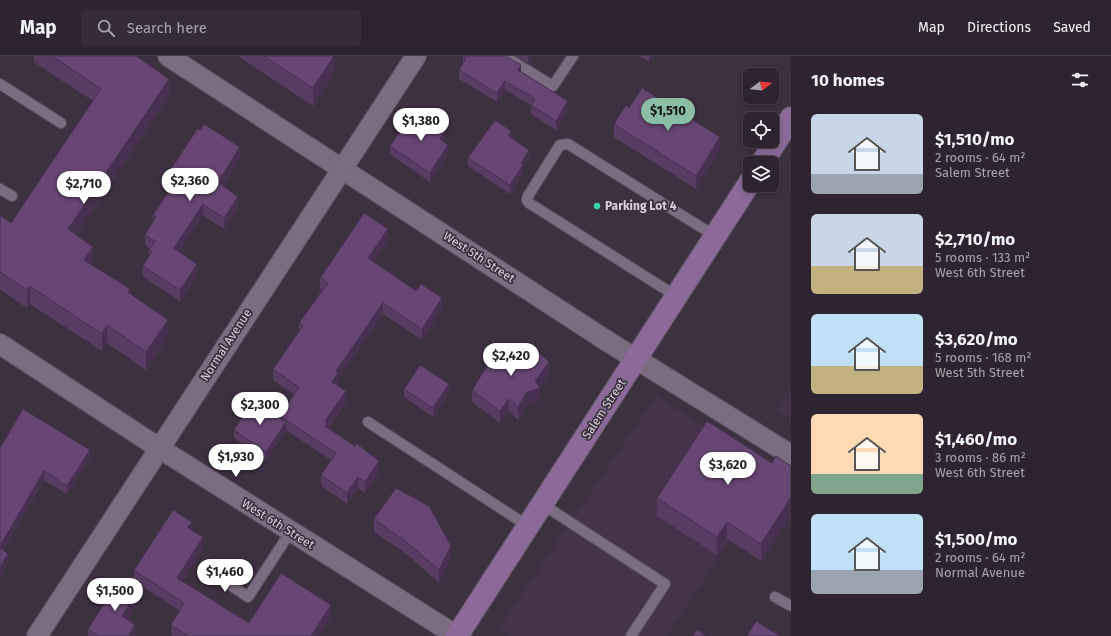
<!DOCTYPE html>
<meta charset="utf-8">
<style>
:root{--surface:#2e2431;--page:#362c39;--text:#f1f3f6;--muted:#a7a4ab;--line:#49414d;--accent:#8abfa5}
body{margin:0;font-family:"Fira Sans",sans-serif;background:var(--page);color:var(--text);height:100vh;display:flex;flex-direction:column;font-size:15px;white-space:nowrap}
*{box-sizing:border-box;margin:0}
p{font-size:13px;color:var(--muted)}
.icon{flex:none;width:22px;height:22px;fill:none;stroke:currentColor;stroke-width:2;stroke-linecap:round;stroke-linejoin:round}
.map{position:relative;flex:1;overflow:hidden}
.drawer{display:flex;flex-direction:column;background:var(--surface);width:320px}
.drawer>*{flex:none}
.needle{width:26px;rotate:74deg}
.controls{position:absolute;left:743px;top:12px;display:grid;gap:8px}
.controls a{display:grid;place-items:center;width:36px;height:36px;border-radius:6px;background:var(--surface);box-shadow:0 2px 6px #0003,0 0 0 1px var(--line);font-size:20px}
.price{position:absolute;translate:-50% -34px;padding:0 9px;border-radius:14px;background:#fff;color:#222;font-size:13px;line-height:26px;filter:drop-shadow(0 1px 2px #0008)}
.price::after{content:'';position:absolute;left:50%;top:24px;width:12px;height:9px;margin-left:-6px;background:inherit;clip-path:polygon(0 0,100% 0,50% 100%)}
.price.on{background:var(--accent);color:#111}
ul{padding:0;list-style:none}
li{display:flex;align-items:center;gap:12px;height:100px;padding:0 20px}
li span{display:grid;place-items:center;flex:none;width:112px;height:80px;border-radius:6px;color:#555}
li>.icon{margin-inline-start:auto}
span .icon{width:48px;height:48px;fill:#fffc;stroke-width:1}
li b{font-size:17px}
h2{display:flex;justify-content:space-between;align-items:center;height:48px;padding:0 20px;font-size:17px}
header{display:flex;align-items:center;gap:24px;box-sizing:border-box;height:56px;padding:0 20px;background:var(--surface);border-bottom:1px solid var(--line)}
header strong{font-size:19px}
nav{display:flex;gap:22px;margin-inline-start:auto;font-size:14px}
.search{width:280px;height:36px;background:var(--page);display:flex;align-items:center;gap:10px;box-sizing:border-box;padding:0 14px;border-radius:6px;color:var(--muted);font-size:15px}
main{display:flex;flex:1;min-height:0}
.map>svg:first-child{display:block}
</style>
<header>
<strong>Map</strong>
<div class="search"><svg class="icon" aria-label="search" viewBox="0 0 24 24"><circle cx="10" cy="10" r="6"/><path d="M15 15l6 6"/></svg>Search here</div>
<nav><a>Map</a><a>Directions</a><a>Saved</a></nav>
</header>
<main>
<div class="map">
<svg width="791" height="580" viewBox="0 0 791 580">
<rect width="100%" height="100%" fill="#3d3041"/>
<!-- built -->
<g fill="#45334b">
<path d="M791 335V364L778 355Z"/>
<path d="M656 340 774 417 667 580H508L498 574Z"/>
</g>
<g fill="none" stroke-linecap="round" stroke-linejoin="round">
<defs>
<g id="lane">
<path d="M504 0 553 30 573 0"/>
<path d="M0 28 61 67"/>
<path d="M0 133 12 140"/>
<path d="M676 240 529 147 527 144 528 140 560 89 568 88 715 180"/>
<path d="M368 366 528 470"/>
<path d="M542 448 665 528 631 580"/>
<path d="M217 520 248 541 291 475"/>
<path d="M775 541 791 550"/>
</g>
<g id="street">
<path d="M168 0 607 285 791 399"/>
<path d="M0 288 159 392 457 580"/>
<path d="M37 580 416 0"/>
</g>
<g id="secondary">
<path d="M762 107 791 62"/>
<path d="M457 580 750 126"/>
</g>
</defs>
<!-- lane casing -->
<use href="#lane" stroke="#5a4f5e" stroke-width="12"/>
<!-- street casing -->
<use href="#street" stroke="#5a4f5e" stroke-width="22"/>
<!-- secondary casing -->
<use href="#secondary" stroke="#5a4f5e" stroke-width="24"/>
<!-- lane -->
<use href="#lane" stroke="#7b6c81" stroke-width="10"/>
<!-- street -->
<use href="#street" stroke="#7b6c81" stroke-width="20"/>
<!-- secondary -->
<use href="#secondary" stroke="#8b6a97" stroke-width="22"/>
</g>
<!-- wall -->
<g fill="#593c62">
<path d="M34 0H136L169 40 76 179 93 208 92 210 130 237 168 281 146 314 107 287 102 295 30 248 27 252 0 233V159L11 167 93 45 34 6Z"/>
<path d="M238 0H335V15L313 50Z"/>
<path d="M463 0 521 15 568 53 556 74 531 58V49L505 34 497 46 459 23V14L463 8Z"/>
<path d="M516 0H532L528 7Z"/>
<path d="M639 0H653L649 6Z"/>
<path d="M614 68 720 94 696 133 614 81Z"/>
<path d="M511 82 529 103 523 112V118L510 138 468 110V102Z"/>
<path d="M445 84 444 86 448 98 430 126 390 98V90Z"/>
<path d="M240 102 223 129 238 152 224 173 203 159 178 196 197 219 180 245 143 221V210L149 202V194L150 193 145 189V179L153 166V159L173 130 169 127V116Z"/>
<path d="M388 184 373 206 442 253 422 284 383 258 338 323V328L337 329 346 346 328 372 379 416 365 437 358 432 347 448 321 430V419L331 404 286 374 266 404 234 382V374L280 362V360L294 338 273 324V313L299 276V267L322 234 320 233V222Z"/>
<path d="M507 301 549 318 539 332 540 345 527 348 518 364 509 355 500 367 472 346V334Z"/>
<path d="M404 333 449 337 433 361 404 341Z"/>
<path d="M0 392 90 402 67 438 44 424 3 494 8 506 0 520Z"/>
<path d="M772 407 791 410V459L761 505 727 483 717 499 657 460V442Z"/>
<path d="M374 463 451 502 439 527 409 500 374 476Z"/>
<path d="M192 474 203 492 182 525 249 567 331 560 318 580H172L171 579V569L180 555 134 525V514Z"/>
<path d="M139 545 127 563 135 579V580H88V573Z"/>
</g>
<!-- shaded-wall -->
<g fill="#483150">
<path d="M334 0H335V15L313 50V32Z"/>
<path d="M528 0H532L528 7Z"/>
<path d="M649 0H653L649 6Z"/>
<path d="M521 9V18L518 14Z"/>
<path d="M169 23V40L68 191V173Z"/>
<path d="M505 25V34L497 46V37Z"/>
<path d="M568 45V53L556 74V65Z"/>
<path d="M445 75V84L440 92V83Z"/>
<path d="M511 75V83L508 80Z"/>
<path d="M720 81V94L696 133V120Z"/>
<path d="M448 89V98L430 126V117Z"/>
<path d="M240 91V102L218 136V126Z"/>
<path d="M529 94V103L523 112V118L510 138V129L521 107Z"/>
<path d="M238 141V152L224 173V162Z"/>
<path d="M203 148V159L174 203V192Z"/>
<path d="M388 173V184L368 213V202Z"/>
<path d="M93 191V208L84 222V204Z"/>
<path d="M197 208V219L180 245V234Z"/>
<path d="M30 230V248L27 252V234Z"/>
<path d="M442 242V253L422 284V273Z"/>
<path d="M383 247V258L338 323V328L332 336V326L336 315Z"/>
<path d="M168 264V281L146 314V296Z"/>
<path d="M107 269V287L102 295V278Z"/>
<path d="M549 306V318L538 333 540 332V345L527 348 518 364V351L527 336Z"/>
<path d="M449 328V337L433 361V352Z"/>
<path d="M346 335V346L327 372 325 381V365Z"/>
<path d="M509 343V355L500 367V355Z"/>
<path d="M286 366V375L266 404V396Z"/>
<path d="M90 394V402L67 438V430Z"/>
<path d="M379 405V416L365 437V426Z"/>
<path d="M44 415V424L0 499V490Z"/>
<path d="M358 421V432L347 448V437Z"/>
<path d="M791 441V459L761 505V488Z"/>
<path d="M192 466V476L188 472Z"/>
<path d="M727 466V483L717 499V481Z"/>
<path d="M203 481V492L177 532V522Z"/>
<path d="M451 490V502L439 527V514Z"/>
<path d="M8 498V506L0 520V511Z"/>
<path d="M139 534V545L122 571V560Z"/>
<path d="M331 549V560L318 580H311Z"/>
<path d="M135 569V580H128Z"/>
</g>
<!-- building -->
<g fill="#674672" stroke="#483150">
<path d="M52 0H136L169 23 68 173 93 191 84 204 130 233 128 236 168 264 146 296 107 269 102 278 30 230 27 234 0 216V159L11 167 101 33Z"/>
<path d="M264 0H334L313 32Z"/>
<path d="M463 0H506L521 9 518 14 568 45 556 65 531 49 535 43 505 25 497 37 459 14 466 2Z"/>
<path d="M642 32 720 81 696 120 614 68 626 49 629 52Z"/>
<path d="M414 54 445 75 440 83 448 89 430 117 390 90Z"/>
<path d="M495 64 511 75 508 80 529 94 521 107 523 109 510 129 468 102Z"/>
<path d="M204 68 240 91 218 126 238 141 224 162 203 148 174 192 197 208 180 234 143 210 152 196 149 194 155 185 145 179 156 161 153 159 178 122 169 116 198 72 200 74Z"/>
<path d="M364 157 388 173 368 202 416 235 421 228 442 242 422 273 383 247 336 315 338 317 332 326 346 335 325 365 327 367 325 370 355 390 356 387 379 405 365 426 358 421 347 437 321 419 336 397 280 360 299 331 273 313 303 270 299 267 328 227 320 222Z"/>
<path d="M520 286 530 294H534L542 299 549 306 535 325 540 332 527 336 518 351 509 343 500 355 472 334 494 299 507 301Z"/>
<path d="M420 309 449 328 433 352 404 333Z"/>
<path d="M253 344 286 366 266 396 234 374Z"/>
<path d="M23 353 90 394 67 430 44 415 0 490V392Z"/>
<path d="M707 365 772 407 776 400 791 410V441L761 488 727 466 717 481 657 442Z"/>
<path d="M396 432 429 450 451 490 439 514 409 488 374 463Z"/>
<path d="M173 454 192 466 188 472 203 481 177 522 249 567 281 517 331 549 311 580H189L171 569 184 547 134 514Z"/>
<path d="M0 492 8 498 0 511Z"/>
<path d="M121 522 139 534 122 560 135 569 128 580H98L88 573Z"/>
<path d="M756 565 780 580H747Z"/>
<path d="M697 574 706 580H693Z"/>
</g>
<!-- markers -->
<circle fill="#33d4a8" stroke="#3d3041" stroke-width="1.5" cx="597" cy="150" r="4"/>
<g text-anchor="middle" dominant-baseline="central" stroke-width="3.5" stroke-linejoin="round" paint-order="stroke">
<!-- poi labels -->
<g font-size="12" font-weight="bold" fill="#d9d1dc" stroke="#3d3041" text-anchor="start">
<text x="605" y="150">Parking Lot 4</text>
</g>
<!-- street labels -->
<g font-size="12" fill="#d9d1dc" stroke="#3d3041">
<text transform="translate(479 201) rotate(33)">West 5th Street</text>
<text transform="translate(226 289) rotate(-57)">Normal Avenue</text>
<text transform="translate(604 353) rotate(-57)">Salem Street</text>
<text transform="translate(278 468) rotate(32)">West 6th Street</text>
</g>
</g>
</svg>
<div class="controls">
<a><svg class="needle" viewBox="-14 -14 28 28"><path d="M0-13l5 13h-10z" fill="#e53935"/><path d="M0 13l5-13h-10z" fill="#a7a4ab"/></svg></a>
<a><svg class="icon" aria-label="locate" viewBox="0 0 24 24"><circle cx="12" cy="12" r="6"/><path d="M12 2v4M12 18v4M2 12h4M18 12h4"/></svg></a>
<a><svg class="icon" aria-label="layers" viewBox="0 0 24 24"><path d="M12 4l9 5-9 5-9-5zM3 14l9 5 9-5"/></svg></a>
</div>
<b class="price on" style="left:668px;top:76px">$1,510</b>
<b class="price" style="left:421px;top:86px">$1,380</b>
<b class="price" style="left:190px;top:146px">$2,360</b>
<b class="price" style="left:84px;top:149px">$2,710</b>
<b class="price" style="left:511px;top:321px">$2,420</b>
<b class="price" style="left:260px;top:370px">$2,300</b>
<b class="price" style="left:236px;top:422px">$1,930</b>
<b class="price" style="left:728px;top:430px">$3,620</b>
<b class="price" style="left:225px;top:537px">$1,460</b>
<b class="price" style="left:115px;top:556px">$1,500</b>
</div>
<section class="drawer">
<h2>10 homes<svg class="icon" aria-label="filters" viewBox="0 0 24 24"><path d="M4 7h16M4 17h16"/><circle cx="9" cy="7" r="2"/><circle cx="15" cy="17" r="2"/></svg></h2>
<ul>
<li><span style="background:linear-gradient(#c9d6e8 75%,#9aa5b1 0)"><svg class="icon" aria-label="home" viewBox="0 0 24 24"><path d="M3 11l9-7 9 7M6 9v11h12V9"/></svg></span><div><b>$1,510/mo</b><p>2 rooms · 64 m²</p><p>Salem Street</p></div></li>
<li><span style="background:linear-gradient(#c9d6e8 65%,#c2b280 0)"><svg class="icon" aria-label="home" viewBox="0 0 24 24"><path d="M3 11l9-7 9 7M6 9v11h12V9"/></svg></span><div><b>$2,710/mo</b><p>5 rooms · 133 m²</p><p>West 6th Street</p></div></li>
<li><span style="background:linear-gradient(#bfe0f5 65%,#c2b280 0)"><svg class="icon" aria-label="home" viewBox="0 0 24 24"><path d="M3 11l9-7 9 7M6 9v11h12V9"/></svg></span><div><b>$3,620/mo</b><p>5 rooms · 168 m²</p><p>West 5th Street</p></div></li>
<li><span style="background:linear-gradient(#ffd9b3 75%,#7fa58c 0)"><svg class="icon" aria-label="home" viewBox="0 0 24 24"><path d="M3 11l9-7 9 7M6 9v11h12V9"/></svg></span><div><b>$1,460/mo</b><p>3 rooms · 86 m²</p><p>West 6th Street</p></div></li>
<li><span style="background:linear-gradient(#bfe0f5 70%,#9aa5b1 0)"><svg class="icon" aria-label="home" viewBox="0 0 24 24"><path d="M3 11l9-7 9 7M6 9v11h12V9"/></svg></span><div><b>$1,500/mo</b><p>2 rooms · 64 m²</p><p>Normal Avenue</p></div></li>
</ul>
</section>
</main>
